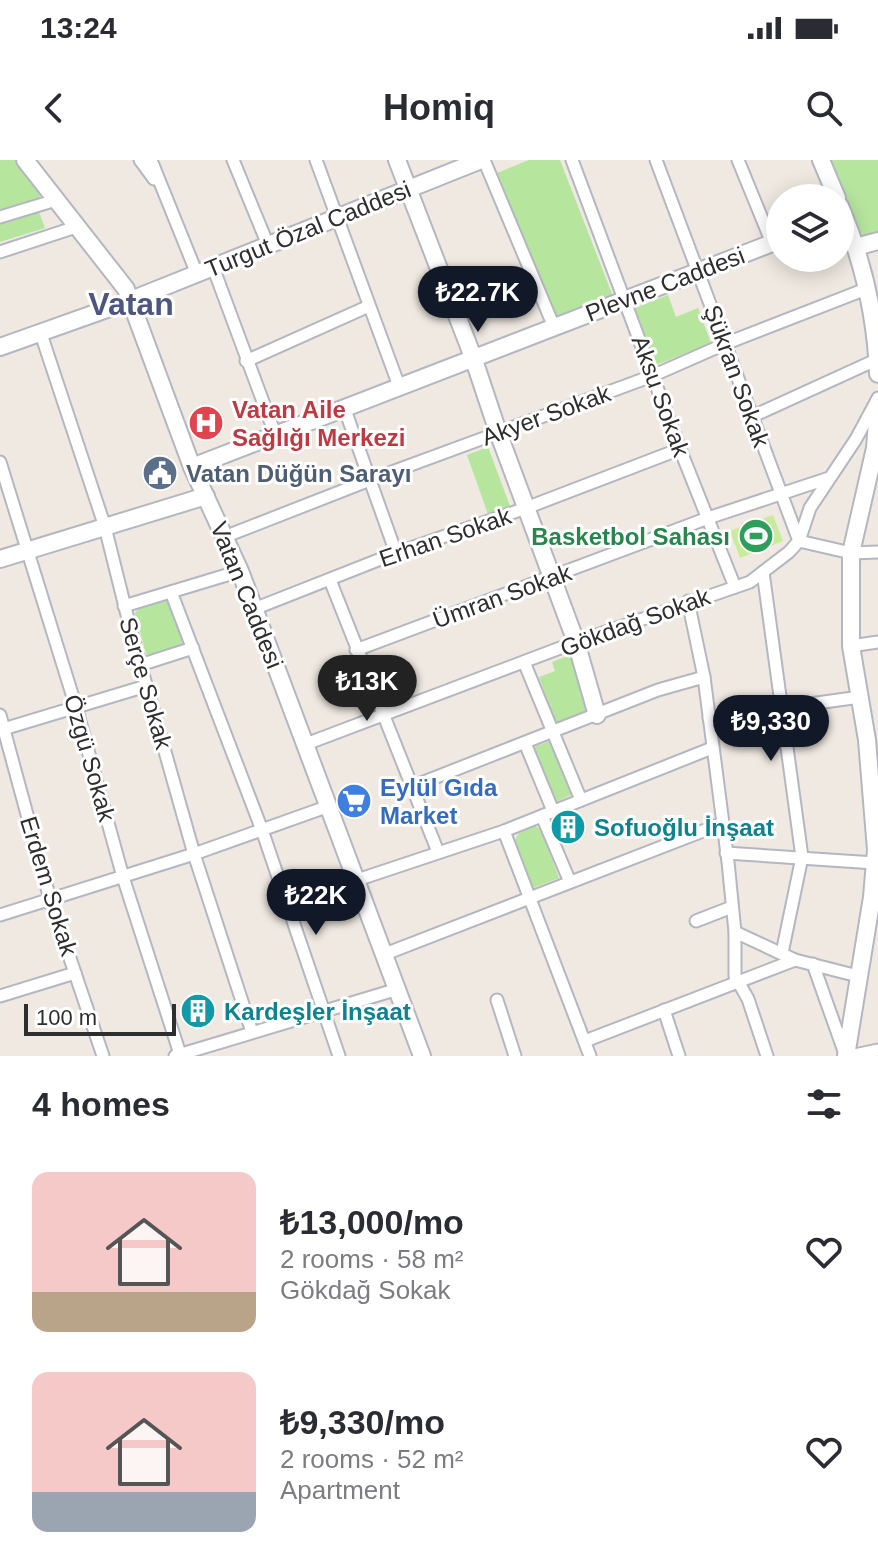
<!DOCTYPE html>
<meta charset="utf-8">
<style>
:root{--surface:#fff;--page:#f2f2f3;--text:#2b2b33;--muted:#7c7c81;--accent:#111827}
body{margin:0;font-family:Helvetica,sans-serif;background:var(--page);color:var(--text);height:100vh;display:flex;flex-direction:column;font-size:30px;white-space:nowrap}
*{box-sizing:border-box;margin:0}
p{font-size:26px;color:var(--muted)}
.icon{flex:none;width:44px;height:44px;fill:none;stroke:currentColor;stroke-width:2;stroke-linecap:round;stroke-linejoin:round}
.map{position:relative;height:896px;overflow:hidden}
.panel{display:flex;flex-direction:column;background:var(--surface);flex:1}
.panel>*{flex:none}
.controls{position:absolute;left:766px;top:24px;display:grid;gap:16px}
.controls a{display:grid;place-items:center;width:88px;height:88px;border-radius:50%;background:var(--surface);box-shadow:0 4px 20px #0003;font-size:40px}
.scale{position:absolute;left:24px;bottom:20px;width:152px;box-sizing:border-box;padding-left:8px;border:4px solid #2e2e2e;border-top:0;font-size:22px;line-height:28px;white-space:nowrap;color:#2e2e2e;-webkit-text-stroke:6px #fff;paint-order:stroke}
.price{position:absolute;translate:-50% -68px;padding:0 18px;border-radius:28px;background:var(--accent);color:#fff;font-size:26px;line-height:52px;filter:drop-shadow(0 2px 4px #0008)}
.price::after{content:'';position:absolute;left:50%;top:48px;width:24px;height:18px;margin-left:-12px;background:inherit;clip-path:polygon(0 0,100% 0,50% 100%)}
.price.selected{background:#222;color:#fff}
ul{padding:0;list-style:none}
li{display:flex;align-items:center;gap:24px;height:200px;padding:0 32px}
li span{display:grid;place-items:center;flex:none;width:224px;height:160px;border-radius:16px;color:#555}
li>.icon{margin-inline-start:auto}
span .icon{width:96px;height:96px;fill:#fffc;stroke-width:1}
li b{font-size:34px}
h2{display:flex;justify-content:space-between;align-items:center;height:96px;padding:0 32px;font-size:34px}
.status{display:flex;justify-content:space-between;align-items:center;height:56px;padding:0 40px;background:var(--surface);direction:ltr}
.status svg{height:22px;fill:currentColor}
header{display:flex;justify-content:space-between;align-items:center;height:104px;padding:0 32px;background:var(--surface);font-size:36px;font-weight:700}
.map>svg:first-child{display:block}
</style>
<div class="status"><b>13:24</b><svg viewBox="0 0 49 12"><path d="M0 12V9h3v3zM5 12V6h3v6zM10 12V3h3v9zM15 12V0h3v12zM26 1h20v11H26zM47 4h2v5h-2z"/></svg></div>
<header><svg class="icon" aria-label="back" viewBox="0 0 24 24"><path d="M15 5l-7 7 7 7"/></svg>Homiq<svg class="icon" aria-label="search" viewBox="0 0 24 24"><circle cx="10" cy="10" r="6"/><path d="M15 15l6 6"/></svg></header>
<div class="map">
<svg width="878" height="896" viewBox="0 0 878 896">
<rect width="100%" height="100%" fill="#efe9e1"/>
<!-- green -->
<g fill="#b6e59e">
<path d="M0 0H17L41 31 39 39 0 51Z"/>
<path d="M529 0H560L614 139 555 162 497 13Z"/>
<path d="M830 0H878V74L864 77 858 73Z"/>
<path d="M38 49 45 68 0 82V60Z"/>
<path d="M668 135 676 157 698 148 711 183 656 205 635 148Z"/>
<path d="M488 287 510 346 488 354 467 295Z"/>
<path d="M173 439 188 486 152 496 146 494 135 453 139 448Z"/>
<path d="M570 495 591 550 556 563 539 517 555 511 552 502Z"/>
<path d="M553 580 573 631 571 635 556 642 534 587Z"/>
<path d="M535 666 541 669 559 718 533 728 515 680 519 673Z"/>
</g>
<!-- pitch -->
<path fill="#c9ec9a" d="M773 355 783 381 740 398 730 371Z"/>
<g fill="none" stroke-linecap="round" stroke-linejoin="round">
<defs>
<g id="street">
<path d="M140 0 154 19"/>
<path d="M151 0 197 114"/>
<path d="M233 0 268 85"/>
<path d="M316 0 399 226"/>
<path d="M484 0 554 167"/>
<path d="M572 0 680 289 735 427"/>
<path d="M656 0 799 381 851 393 878 392"/>
<path d="M738 0 772 83"/>
<path d="M0 57 56 40"/>
<path d="M0 92 76 67"/>
<path d="M213 107 275 274"/>
<path d="M41 174 105 367 132 475 194 694 252 872"/>
<path d="M246 201 369 146"/>
<path d="M344 247 396 393"/>
<path d="M751 257 878 199"/>
<path d="M0 302 76 547 123 717 180 894"/>
<path d="M224 377 370 320 652 216 727 183 866 129"/>
<path d="M763 412 802 697 782 793"/>
<path d="M330 420 438 692"/>
<path d="M171 432 262 670 339 896"/>
<path d="M688 441 704 517 728 702 735 772V816L748 839 767 896"/>
<path d="M124 446 240 411"/>
<path d="M254 449 396 393 526 348 680 289"/>
<path d="M851 486 878 482"/>
<path d="M356 490 708 358 829 318"/>
<path d="M524 502 581 640"/>
<path d="M140 505 193 488"/>
<path d="M0 555 50 739 103 896"/>
<path d="M709 558 860 537"/>
<path d="M0 570 146 526"/>
<path d="M525 583 553 651"/>
<path d="M306 584 576 482 750 422 789 392 799 381 810 348 856 279 878 238"/>
<path d="M411 627 658 530 704 517"/>
<path d="M542 656 570 722"/>
<path d="M504 671 590 896"/>
<path d="M726 693 875 703"/>
<path d="M357 720 504 671 712 588"/>
<path d="M0 755 194 694 329 646"/>
<path d="M696 761 732 747"/>
<path d="M735 772 795 800 850 814"/>
<path d="M385 794 721 664"/>
<path d="M813 804 845 894"/>
<path d="M0 836 75 813"/>
<path d="M497 840 515 896"/>
<path d="M664 850 679 896"/>
<path d="M585 881 795 800"/>
<path d="M175 896 398 829"/>
<path d="M850 896 878 890"/>
</g>
<g id="secondary">
<path d="M25 0 126 129 192 307 240 411 422 896"/>
<path d="M397 0 473 197 498 272 576 482 597 555"/>
<path d="M821 0 837 38"/>
<path d="M840 46C862 98 876 157 878 214"/>
<path d="M856 87 878 81"/>
<path d="M0 187 121 144 481 0"/>
<path d="M192 307 780 80"/>
<path d="M0 399 206 336"/>
<path d="M846 896 872 737 876 690 867 580 851 486V393L875 288 878 247"/>
</g>
</defs>
<!-- street casing -->
<use href="#street" stroke="#b4b7c1" stroke-width="15"/>
<!-- secondary casing -->
<use href="#secondary" stroke="#b4b7c1" stroke-width="20"/>
<!-- street -->
<use href="#street" stroke="#fff" stroke-width="11"/>
<!-- secondary -->
<use href="#secondary" stroke="#fff" stroke-width="16"/>
</g>
<!-- icons -->
<defs>
<symbol id="hospital-disc" viewBox="-11 -11 22 22"><circle r="9.5" fill="#e0444e" stroke="#fff"/><path d="M-5-5h3v3.5h4V-5h3V5h-3V1.5h-4V5h-3Z" fill="#fff"/></symbol>
<symbol id="civic-disc" viewBox="-11 -11 22 22"><circle r="9.5" fill="#5c6f8a" stroke="#fff"/><path d="M-.6-6.5H3V-4.5H.6V-3L4-1V1h2V6H-6V1h2V-1L-.6-3ZM-1.2 2.5V6h2.4V2.5Z" fill="#fff"/></symbol>
<symbol id="stadium-disc" viewBox="-11 -11 22 22"><circle r="9.5" fill="#2e9e5b" stroke="#fff"/><path d="M0-5a6.5 5 0 1 0 0 10a6.5 5 0 1 0 0-10ZM-3.5-1.8h7v3.6h-7Z" fill="#fff"/></symbol>
<symbol id="supermarket-disc" viewBox="-11 -11 22 22"><circle r="9.5" fill="#3f7fe0" stroke="#fff"/><path d="M-6-5.5h2.5l.6 2H6L4.5 2H-2.5L-4.4-4H-6ZM-1.5 3.2a1.3 1.3 0 1 0 .1 0ZM3 3.2a1.3 1.3 0 1 0 .1 0Z" fill="#fff"/></symbol>
<symbol id="building-disc" viewBox="-11 -11 22 22"><circle r="9.5" fill="#0f9aa8" stroke="#fff"/><path d="M-4-6H4V6H1V3H-1V6H-4ZM-2.5-4.3h1.7v1.8h-1.7ZM.8-4.3h1.7v1.8H.8ZM-2.5-1h1.7V.8h-1.7ZM.8-1h1.7V.8H.8Z" fill="#fff"/></symbol>
</defs>
<g fill-rule="evenodd">
<use href="#hospital-disc" x="186" y="243" width="40" height="40"/>
<use href="#civic-disc" x="140" y="293" width="40" height="40"/>
<use href="#stadium-disc" x="736" y="356" width="40" height="40"/>
<use href="#supermarket-disc" x="334" y="621" width="40" height="40"/>
<use href="#building-disc" x="548" y="647" width="40" height="40"/>
<use href="#building-disc" x="178" y="831" width="40" height="40"/>
</g>
<g text-anchor="middle" dominant-baseline="central" stroke-width="6" stroke-linejoin="round" paint-order="stroke">
<!-- street labels -->
<g font-size="24" fill="#2e2e2e" stroke="#fff">
<text transform="translate(308 69) rotate(-22)">Turgut Özal Caddesi</text>
<text transform="translate(665 124) rotate(-21)">Plevne Caddesi</text>
<text transform="translate(737 216) rotate(70)">Şükran Sokak</text>
<text transform="translate(661 236) rotate(70)">Aksu Sokak</text>
<text transform="translate(546 255) rotate(-20)">Akyer Sokak</text>
<text transform="translate(445 377) rotate(-19)">Erhan Sokak</text>
<text transform="translate(247 435) rotate(68)">Vatan Caddesi</text>
<text transform="translate(502 436) rotate(-20)">Ümran Sokak</text>
<text transform="translate(635 462) rotate(-20)">Gökdağ Sokak</text>
<text transform="translate(146 523) rotate(74)">Serçe Sokak</text>
<text transform="translate(90 598) rotate(74)">Özgü Sokak</text>
<text transform="translate(49 726) rotate(73)">Erdem Sokak</text>
</g>
<!-- health labels -->
<g font-size="24" font-weight="bold" fill="#be3a42" stroke="#fff" text-anchor="start">
<text x="232" y="249">Vatan Aile<tspan x="232" dy="28">Sağlığı Merkezi</tspan></text>
</g>
<!-- service labels -->
<g font-size="24" font-weight="bold" fill="#4e5e75" stroke="#fff" text-anchor="start">
<text x="186" y="313">Vatan Düğün Sarayı</text>
</g>
<!-- leisure labels -->
<g font-size="24" font-weight="bold" fill="#27864d" stroke="#fff" text-anchor="end">
<text x="730" y="376">Basketbol Sahası</text>
</g>
<!-- shop labels -->
<g font-size="24" font-weight="bold" fill="#366cbe" stroke="#fff" text-anchor="start">
<text x="380" y="627">Eylül Gıda<tspan x="380" dy="28">Market</tspan></text>
</g>
<!-- culture labels -->
<g font-size="24" font-weight="bold" fill="#0d838f" stroke="#fff" text-anchor="start">
<text x="594" y="667">Sofuoğlu İnşaat</text>
<text x="224" y="851">Kardeşler İnşaat</text>
</g>
<!-- district labels -->
<g font-size="32" font-weight="bold" fill="#4d5680" stroke="#fff">
<text x="131" y="144">Vatan</text>
</g>
</g>
</svg>
<div class="controls">
<a><svg class="icon" aria-label="layers" viewBox="0 0 24 24"><path d="M12 4l9 5-9 5-9-5zM3 14l9 5 9-5"/></svg></a>
</div>
<div class="scale">100 m</div>
<b class="price" style="left:478px;top:174px">₺22.7K</b>
<b class="price selected" style="left:367px;top:563px">₺13K</b>
<b class="price" style="left:771px;top:603px">₺9,330</b>
<b class="price" style="left:316px;top:777px">₺22K</b>
</div>
<section class="panel">
<h2>4 homes<svg class="icon" aria-label="filters" viewBox="0 0 24 24"><path d="M4 7h16M4 17h16"/><circle cx="9" cy="7" r="2"/><circle cx="15" cy="17" r="2"/></svg></h2>
<ul>
<li><span style="background:linear-gradient(#f6c9c9 75%,#b9a48a 0)"><svg class="icon" aria-label="home" viewBox="0 0 24 24"><path d="M3 11l9-7 9 7M6 9v11h12V9"/></svg></span><div><b>₺13,000/mo</b><p>2 rooms · 58 m²</p><p>Gökdağ Sokak</p></div><svg class="icon" aria-label="heart" viewBox="0 0 24 24"><path d="M12 20l-8-8c-3-5 5-10 8-4 3-6 11-1 8 4z"/></svg></li>
<li><span style="background:linear-gradient(#f6c9c9 75%,#9aa5b1 0)"><svg class="icon" aria-label="home" viewBox="0 0 24 24"><path d="M3 11l9-7 9 7M6 9v11h12V9"/></svg></span><div><b>₺9,330/mo</b><p>2 rooms · 52 m²</p><p>Apartment</p></div><svg class="icon" aria-label="heart" viewBox="0 0 24 24"><path d="M12 20l-8-8c-3-5 5-10 8-4 3-6 11-1 8 4z"/></svg></li>
</ul>
</section>
